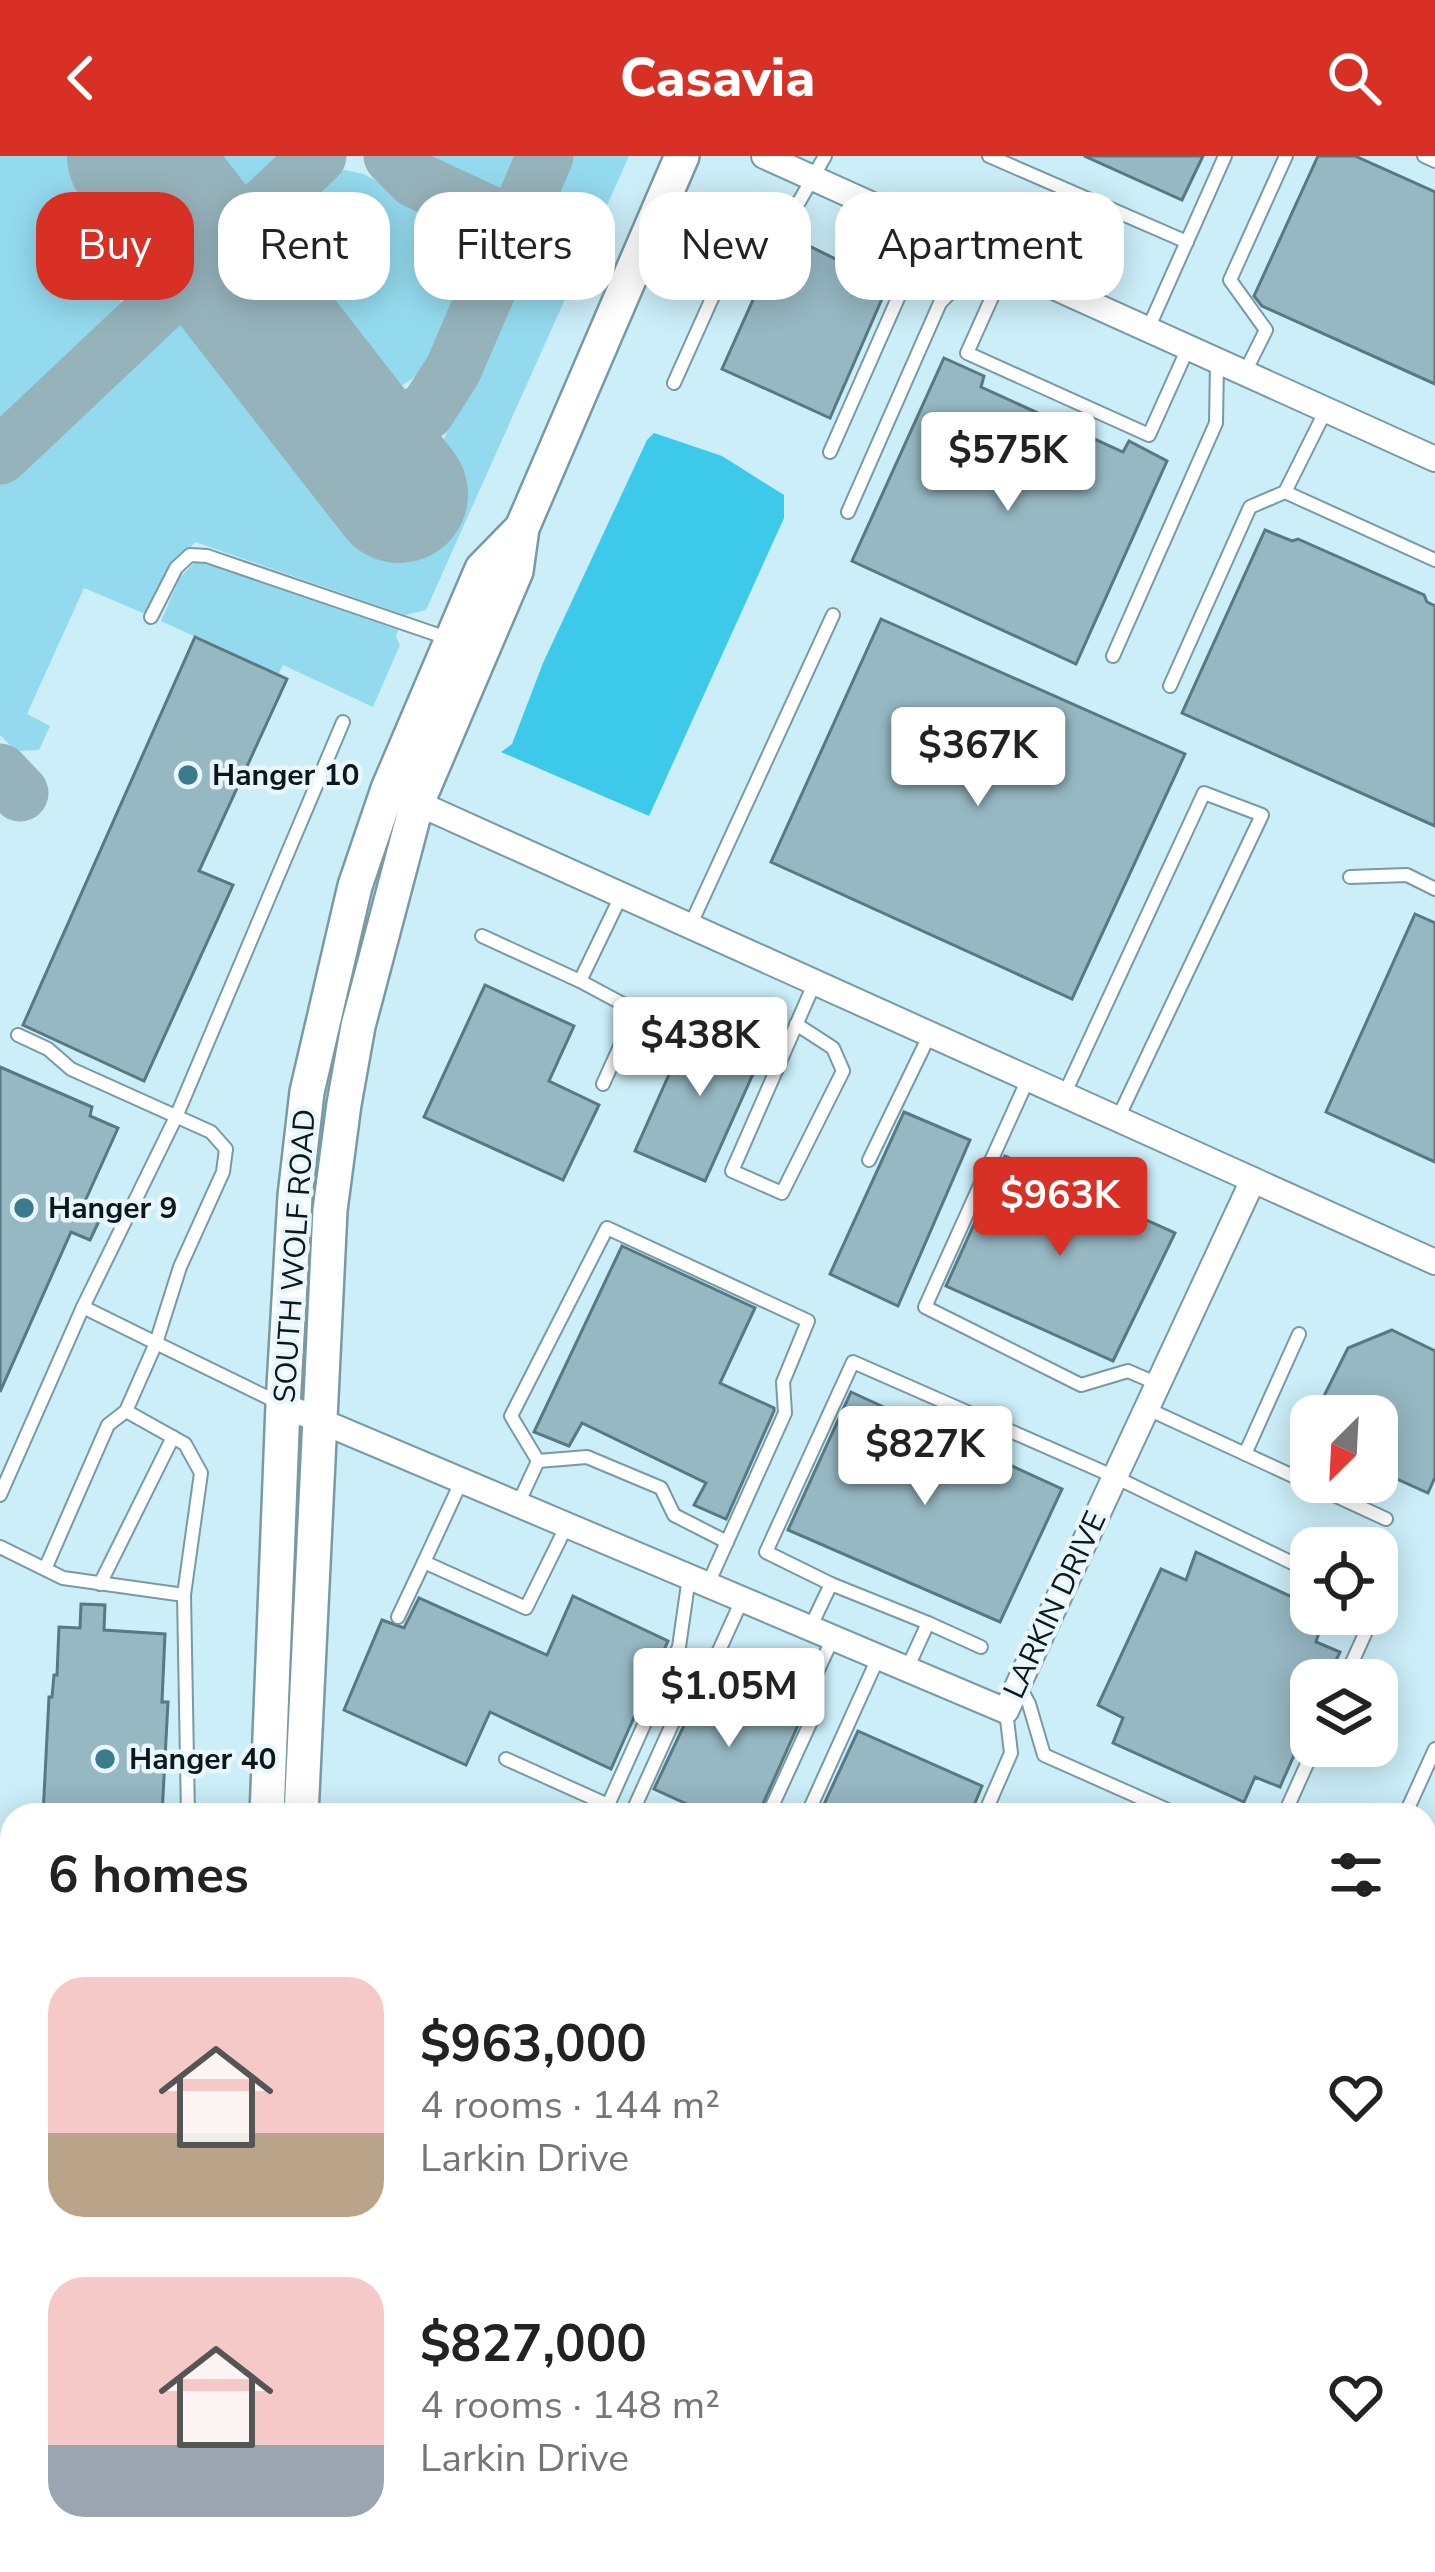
<!DOCTYPE html>
<meta charset="utf-8">
<style>
:root{--surface:#fff;--page:#f6f6f6;--text:#222;--muted:#767676;--accent:#d93025}
body{margin:0;font-family:"Nunito Sans",sans-serif;background:var(--page);color:var(--text);height:100vh;display:flex;flex-direction:column;font-size:45px;white-space:nowrap}
*{box-sizing:border-box;margin:0}
p{font-size:39px;color:var(--muted)}
.icon{flex:none;width:66px;height:66px;fill:none;stroke:currentColor;stroke-width:2;stroke-linecap:round;stroke-linejoin:round}
.map{position:relative;flex:1;overflow:hidden}
.side{position:absolute;left:0px;top:1647px;width:1437px;height:771px;display:flex;flex-direction:column;background:var(--surface);border-radius:36px 36px 0 0;box-shadow:0 6px 30px #0003}
.side>*{flex:none}
.hud{position:absolute;left:36px;top:36px;width:1365px;height:108px;display:flex;gap:24px}
.needle{width:78px;rotate:204deg}
.controls{position:absolute;left:1290px;top:1239px;display:grid;gap:24px}
.controls a{display:grid;place-items:center;width:108px;height:108px;border-radius:24px;background:var(--surface);box-shadow:0 6px 30px #0003;font-size:60px}
.price{position:absolute;translate:-50% -102px;padding:0 27px;border-radius:12px;background:#fff;color:#222;font-size:39px;line-height:78px;filter:drop-shadow(0 3px 6px #0008)}
.price::after{content:'';position:absolute;left:50%;top:72px;width:36px;height:27px;margin-left:-18px;background:inherit;clip-path:polygon(0 0,100% 0,50% 100%)}
.price.selected{background:var(--accent);color:#fff}
ul{padding:0;list-style:none}
li{display:flex;align-items:center;gap:36px;height:300px;padding:0 48px}
li span{display:grid;place-items:center;flex:none;width:336px;height:240px;border-radius:36px;color:#555}
li>.icon{margin-inline-start:auto}
span .icon{width:144px;height:144px;fill:#fffc;stroke-width:1}
li b{font-size:51px}
h2{display:flex;justify-content:space-between;align-items:center;height:144px;padding:0 48px;font-size:51px}
.pill{padding:0 42px;border-radius:36px;background:var(--surface);box-shadow:0 6px 30px #0003;font-size:42px;line-height:108px}
.pill.selected{background:var(--accent);color:#fff}
header{display:flex;justify-content:space-between;align-items:center;height:156px;padding:0 48px;background:var(--accent);color:#fff;font-size:54px;font-weight:800}
.map>svg:first-child{display:block}
</style>
<header><svg class="icon" aria-label="back" viewBox="0 0 24 24"><path d="M15 5l-7 7 7 7"/></svg>Casavia<svg class="icon" aria-label="search" viewBox="0 0 24 24"><circle cx="10" cy="10" r="6"/><path d="M15 15l6 6"/></svg></header>
<div class="map">
<svg width="1435" height="2416" viewBox="0 0 1435 2416">
<rect width="100%" height="100%" fill="#cbeef9"/>
<!-- green -->
<g fill="#94daee">
<path d="M0 0H92C130 49 144 119 107 173 80 213 35 245 0 277Z"/>
<path d="M181 0H293C248 41 223 53 181 0Z"/>
<path d="M418 0H522C517 11 513 26 503 34 486 46 431 15 418 0Z"/>
<path d="M568 0H629L426 454 405 459 195 386 163 424 149 453 143 457 84 432 27 558 50 570 39 594 16 595 0 579V324L186 148 210 152 375 359 429 317Z"/>
<path d="M345 14 363 18 463 67 475 86 477 101C457 145 420 278 353 218L258 97C271 58 305 24 345 14Z"/>
<path d="M197 404 398 474 396 481 400 489 373 551 283 509 278 519 161 465 180 421Z"/>
</g>
<!-- water -->
<path fill="#3dc9ea" d="M654 277 722 300 784 339V362L649 660 501 596 512 588 543 507 647 284Z"/>
<g fill="none" stroke-linecap="round" stroke-linejoin="round">
<!-- taxiway -->
<g stroke="#96b3bc" stroke-width="57">
<path d="M392 0 416 24 487 57"/>
<path d="M170 139 180 118 175 51C204 64 223 69 254 60"/>
<path d="M315 230 368 267 389 269 426 256 453 214 545 0"/>
<path d="M0 300 318 0"/>
<path d="M0 616 20 637"/>
</g>
<!-- runway -->
<path stroke="#96b3bc" stroke-width="138" d="M136 0 399 338"/>
</g>
<!-- building -->
<g fill="#96b8c3" stroke="#597982" stroke-width="3">
<path d="M1084 0H1203L1182 44Z"/>
<path d="M1318 0H1355L1435 36V228L1262 150 1254 140Z"/>
<path d="M783 77 888 129 830 262 722 213Z"/>
<path d="M944 202 984 220 981 231 1123 296 1129 285 1167 305 1076 508 852 405Z"/>
<path d="M1265 374 1292 385 1298 383 1424 439 1427 446 1435 450V670L1182 557Z"/>
<path d="M881 463 1185 598 1072 843 771 706Z"/>
<path d="M195 481 287 523 199 715 233 729 144 925 23 869Z"/>
<path d="M1415 758 1435 767V1006L1326 956Z"/>
<path d="M485 829 574 870 549 925 599 949 563 1024 424 961Z"/>
<path d="M695 860 765 891 705 1025 635 995Z"/>
<path d="M0 911 92 951 90 960 118 972 82 1052 101 1061 90 1084 71 1076 0 1236Z"/>
<path d="M904 956 970 984 898 1150 830 1118Z"/>
<path d="M1005 1000 1175 1077 1113 1205 946 1130Z"/>
<path d="M622 1090 755 1152 720 1227 774 1252V1255L726 1363 694 1349 706 1327 582 1267 569 1290 534 1276Z"/>
<path d="M1392 1174 1435 1195V1321L1428 1337 1377 1314V1260H1314L1348 1192Z"/>
<path d="M851 1236 1062 1333 1000 1466 788 1374Z"/>
<path d="M1196 1396 1311 1450V1458H1325L1316 1486 1340 1496 1327 1524H1311V1561L1280 1631 1255 1621 1244 1646 1113 1587 1123 1562 1098 1549 1161 1413 1186 1424Z"/>
<path d="M573 1440 668 1485 611 1613 490 1556 466 1609 344 1554 382 1464 404 1472 419 1442 547 1499Z"/>
<path d="M81 1448 105 1449 104 1474 165 1478 162 1546H168L162 1659H43L49 1541H52L54 1519H57L59 1471 80 1472Z"/>
<path d="M709 1516 803 1558 758 1659H711L654 1633Z"/>
<path d="M858 1575 982 1630 970 1659H819Z"/>
</g>
<g fill="none" stroke-linecap="round" stroke-linejoin="round">
<defs>
<g id="lane">
<path d="M989 0 1187 86"/>
<path d="M1424 0 1435 5"/>
<path d="M1006 110 967 197 1149 279 1188 192"/>
<path d="M1148 173 1225 0"/>
<path d="M1245 216 1266 174 1230 124 1286 0"/>
<path d="M674 227 744 71 799 46 825 0"/>
<path d="M1326 254 1285 336 1435 404"/>
<path d="M830 296 902 133 885 102 903 63"/>
<path d="M848 356 940 147 985 101"/>
<path d="M151 461 176 412 190 399 207 400 447 482"/>
<path d="M1113 500 1216 267 1217 206"/>
<path d="M1170 530 1250 351 1285 336"/>
<path d="M1350 721 1407 719 1435 733"/>
<path d="M690 770 833 459"/>
<path d="M482 780 580 825 621 740"/>
<path d="M580 825 636 855 603 928"/>
<path d="M796 868 833 892 843 915 782 1037 732 1015 815 826"/>
<path d="M18 879 48 893 71 913 211 976 226 993 223 1016 180 1111 156 1187 83 1151"/>
<path d="M1028 923 925 1151 1081 1229 1128 1215 1158 1228"/>
<path d="M1064 939 1204 637 1262 659 1118 962"/>
<path d="M869 1004 930 878"/>
<path d="M1148 1253 1386 1363"/>
<path d="M1245 1298 1299 1178"/>
<path d="M538 1305 587 1301 661 1332 674 1359 727 1386"/>
<path d="M462 1324 424 1406 526 1452 567 1369"/>
<path d="M0 1339 83 1151 176 961 343 566"/>
<path d="M518 1348 538 1305 511 1260 607 1072 808 1165 783 1226 785 1257 708 1428"/>
<path d="M0 1391 63 1422 184 1439"/>
<path d="M45 1413 108 1269 126 1255"/>
<path d="M100 1428 173 1281"/>
<path d="M831 1428 928 1467 907 1513"/>
<path d="M398 1461 424 1406"/>
<path d="M928 1467 981 1491"/>
<path d="M810 1472 831 1428 766 1396 853 1206 1115 1321 1311 1416"/>
<path d="M1344 1524 1374 1458"/>
<path d="M1020 1531 1029 1548 1044 1599 1179 1659"/>
<path d="M506 1603 608 1649 679 1491 689 1421"/>
<path d="M188 1659 184 1439 201 1317 185 1288 126 1255 156 1187 277 1246"/>
<path d="M631 1659 698 1511 717 1499 742 1444"/>
<path d="M768 1659 814 1559 808 1535 833 1482"/>
<path d="M807 1659 878 1502"/>
<path d="M984 1659 1011 1597 1006 1555"/>
<path d="M1284 1659 1315 1590"/>
<path d="M1405 1659 1435 1593"/>
<path d="M1425 1859 1435 1863"/>
<path d="M1425 2044 1435 2049"/>
<path d="M1425 2221 1435 2198"/>
<path d="M544 2406 565 2416"/>
<path d="M1085 2406 1108 2416"/>
<path d="M1162 2406 1185 2416"/>
<path d="M139 2416 141 2406"/>
<path d="M438 2416 443 2406"/>
<path d="M991 2416 996 2406"/>
<path d="M1050 2416 1054 2406"/>
<path d="M1337 2416 1342 2406"/>
</g>
<g id="street">
<path d="M764 0 1435 303"/>
<path d="M404 641 1435 1106"/>
<path d="M283 1249 1006 1555 1253 1024"/>
<path d="M1425 2384 1435 2362"/>
<path d="M698 2406 720 2416"/>
<path d="M944 2416 949 2406"/>
<path d="M1410 2416 1415 2406"/>
</g>
<g id="secondary">
<path d="M267 1659 283 1249 295 1040 307 936 355 730 388 633 482 413 522 372"/>
<path d="M301 1659 330 1054 344 948 358 870 417 647 516 415 522 372 682 0"/>
<path d="M207 2416 209 2406"/>
<path d="M241 2416 243 2406"/>
</g>
</defs>
<!-- lane casing -->
<use href="#lane" stroke="#799aa4" stroke-width="16"/>
<!-- street casing -->
<use href="#street" stroke="#799aa4" stroke-width="28"/>
<!-- secondary casing -->
<use href="#secondary" stroke="#799aa4" stroke-width="38"/>
<!-- lane -->
<use href="#lane" stroke="#fff" stroke-width="12"/>
<!-- street -->
<use href="#street" stroke="#fff" stroke-width="24"/>
<!-- secondary -->
<use href="#secondary" stroke="#fff" stroke-width="33"/>
</g>
<!-- markers -->
<g fill="#3a7c8e" stroke="#e9f7fc" stroke-width="4.5">
<circle cx="188" cy="619" r="12"/>
<circle cx="24" cy="1052" r="12"/>
<circle cx="105" cy="1603" r="12"/>
</g>
<g text-anchor="middle" dominant-baseline="central" stroke-width="9" stroke-linejoin="round" paint-order="stroke">
<!-- poi labels -->
<g font-size="30" font-weight="bold" fill="#0b181b" stroke="#e9f7fc" text-anchor="start">
<text x="212" y="619">Hanger 10</text>
<text x="48" y="1052">Hanger 9</text>
<text x="129" y="1603">Hanger 40</text>
</g>
<!-- street labels -->
<g font-size="30" fill="#0b181b" stroke="#e9f7fc">
<text transform="translate(295 1100) rotate(-86)">SOUTH WOLF ROAD</text>
<text transform="translate(1055 1449) rotate(-65)">LARKIN DRIVE</text>
</g>
</g>
</svg>
<div class="controls">
<a><svg class="needle" viewBox="-14 -14 28 28"><path d="M0-13l5 13h-10z" fill="#e53935"/><path d="M0 13l5-13h-10z" fill="#767676"/></svg></a>
<a><svg class="icon" aria-label="locate" viewBox="0 0 24 24"><circle cx="12" cy="12" r="6"/><path d="M12 2v4M12 18v4M2 12h4M18 12h4"/></svg></a>
<a><svg class="icon" aria-label="layers" viewBox="0 0 24 24"><path d="M12 4l9 5-9 5-9-5zM3 14l9 5 9-5"/></svg></a>
</div>
<b class="price" style="left:1008px;top:358px">$575K</b>
<b class="price" style="left:978px;top:653px">$367K</b>
<b class="price" style="left:700px;top:943px">$438K</b>
<b class="price selected" style="left:1060px;top:1103px">$963K</b>
<b class="price" style="left:925px;top:1352px">$827K</b>
<b class="price" style="left:729px;top:1594px">$1.05M</b>
<div class="hud">
<a class="pill selected">Buy</a>
<a class="pill">Rent</a>
<a class="pill">Filters</a>
<a class="pill">New</a>
<a class="pill">Apartment</a>
</div>
<section class="side">
<h2>6 homes<svg class="icon" aria-label="filters" viewBox="0 0 24 24"><path d="M4 7h16M4 17h16"/><circle cx="9" cy="7" r="2"/><circle cx="15" cy="17" r="2"/></svg></h2>
<ul>
<li><span style="background:linear-gradient(#f6c9c9 65%,#b9a48a 0)"><svg class="icon" aria-label="home" viewBox="0 0 24 24"><path d="M3 11l9-7 9 7M6 9v11h12V9"/></svg></span><div><b>$963,000</b><p>4 rooms · 144 m²</p><p>Larkin Drive</p></div><svg class="icon" aria-label="heart" viewBox="0 0 24 24"><path d="M12 20l-8-8c-3-5 5-10 8-4 3-6 11-1 8 4z"/></svg></li>
<li><span style="background:linear-gradient(#f6c9c9 70%,#9aa5b1 0)"><svg class="icon" aria-label="home" viewBox="0 0 24 24"><path d="M3 11l9-7 9 7M6 9v11h12V9"/></svg></span><div><b>$827,000</b><p>4 rooms · 148 m²</p><p>Larkin Drive</p></div><svg class="icon" aria-label="heart" viewBox="0 0 24 24"><path d="M12 20l-8-8c-3-5 5-10 8-4 3-6 11-1 8 4z"/></svg></li>
</ul>
</section>
</div>
